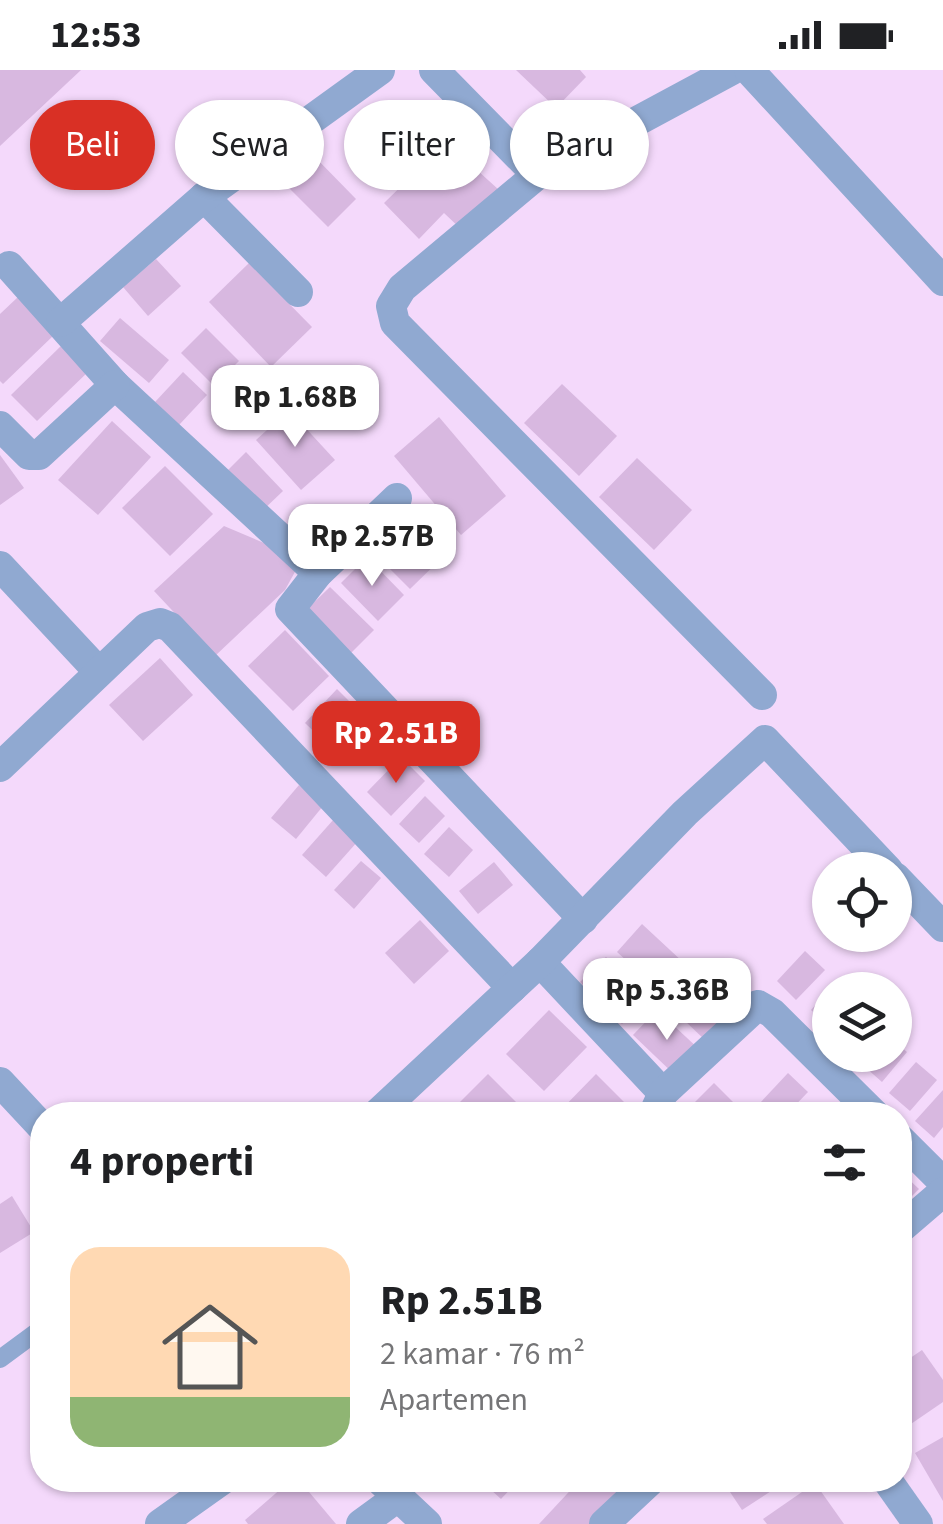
<!DOCTYPE html>
<html lang="id">
<meta charset="utf-8">
<style>
:root{--surface:#fff;--page:#f2f2f2;--text:#202124;--muted:#757577;--line:#e0e0e0;--accent:#d93025}
body{margin:0;font-family:"Source Sans 3",sans-serif;background:var(--page);color:var(--text);height:100vh;display:flex;flex-direction:column;font-size:38px;white-space:nowrap}
*{box-sizing:border-box;margin:0}
p{font-size:32px;color:var(--muted)}
.icon{flex:none;width:55px;height:55px;fill:none;stroke:currentColor;stroke-width:2;stroke-linecap:round;stroke-linejoin:round}
.map{position:relative;flex:1;overflow:hidden}
.drawer{position:absolute;left:30px;top:1032px;width:882px;height:390px;display:flex;flex-direction:column;background:var(--surface);border-radius:40px;box-shadow:0 2px 8px #0004}
.drawer>*{flex:none}
.guide{position:absolute;left:30px;top:30px;width:885px;height:90px;display:flex;gap:20px}
.buttons{position:absolute;left:812px;top:782px;display:grid;gap:20px}
.buttons a{display:grid;place-items:center;width:100px;height:100px;border-radius:50%;background:var(--surface);box-shadow:0 2px 8px #0004;font-size:50px}
.price{position:absolute;translate:-50% -85px;padding:0 22px;border-radius:20px;background:#fff;color:#222;font-size:32px;line-height:65px;filter:drop-shadow(0 2px 5px #0008)}
.price::after{content:'';position:absolute;left:50%;top:60px;width:30px;height:22px;margin-left:-15px;background:inherit;clip-path:polygon(0 0,100% 0,50% 100%)}
.price.selected{background:var(--accent);color:#fff}
ul{padding:0;list-style:none}
li{display:flex;align-items:center;gap:30px;height:250px;padding:0 40px}
li+li{border-top:2px solid var(--line)}
li span{display:grid;place-items:center;flex:none;width:280px;height:200px;border-radius:30px;color:#555}
li>.icon{margin-inline-start:auto}
span .icon{width:120px;height:120px;fill:#fffc;stroke-width:1}
li b{font-size:42px}
h2{display:flex;justify-content:space-between;align-items:center;height:120px;padding:0 40px;font-size:42px}
.pill{padding:0 35px;border-radius:45px;background:var(--surface);box-shadow:0 2px 8px #0004;font-size:35px;line-height:90px}
.pill.selected{background:var(--accent);color:#fff}
.status{display:flex;justify-content:space-between;align-items:center;height:70px;padding:0 50px;background:var(--surface);direction:ltr}
.status svg{height:28px;fill:currentColor}
.map>svg:first-child{display:block}
</style>
<div class="status"><b>12:53</b><svg viewBox="0 0 49 12"><path d="M0 12V9h3v3zM5 12V6h3v6zM10 12V3h3v9zM15 12V0h3v12zM26 1h20v11H26zM47 4h2v5h-2z"/></svg></div>
<div class="map">
<svg width="943" height="1454" viewBox="0 0 943 1454">
<rect width="100%" height="100%" fill="#f4d9fb"/>
<!-- building -->
<g fill="#d8b8e0">
<path d="M0 0H81L0 76Z"/>
<path d="M516 0H580L586 7 556 38Z"/>
<path d="M455 80 499 120 462 160 444 143 419 169 384 133 425 93 434 102Z"/>
<path d="M311 83 356 129 328 157 283 112Z"/>
<path d="M156 189 181 216 148 246 123 217Z"/>
<path d="M249 193 312 257 271 297 209 232Z"/>
<path d="M18 227 54 265 3 314 0 311V244Z"/>
<path d="M120 248 169 290 149 313 100 271Z"/>
<path d="M206 258 239 291 214 316 181 283Z"/>
<path d="M64 273 90 300 37 351 11 325Z"/>
<path d="M183 302 207 325 179 355 155 332Z"/>
<path d="M562 314 617 366 579 406 524 353Z"/>
<path d="M289 340 335 390 301 420 256 370Z"/>
<path d="M439 347 506 426 461 465 394 386Z"/>
<path d="M112 351 151 387 98 445 58 410Z"/>
<path d="M246 382 283 421 261 442 224 404Z"/>
<path d="M0 385 24 418 0 435Z"/>
<path d="M637 388 692 440 654 480 599 427Z"/>
<path d="M165 396 213 444 170 486 122 438Z"/>
<path d="M409 442 448 482 410 519 371 480Z"/>
<path d="M224 456 302 489 285 520 215 586 154 521Z"/>
<path d="M367 487 404 525 378 551 341 513Z"/>
<path d="M330 517 374 560 346 588 302 544Z"/>
<path d="M285 560 329 606 293 641 248 596Z"/>
<path d="M160 588 193 625 143 671 109 635Z"/>
<path d="M337 619 362 644 330 677 305 653Z"/>
<path d="M401 687 425 711 391 746 367 722Z"/>
<path d="M299 715 323 736 296 769 271 748Z"/>
<path d="M425 726 445 746 419 773 399 754Z"/>
<path d="M334 749 358 771 326 807 302 785Z"/>
<path d="M449 757 473 780 449 807 424 784Z"/>
<path d="M361 791 381 808 354 839 334 820Z"/>
<path d="M494 792 513 815 478 844 459 821Z"/>
<path d="M420 850 449 881 414 914 385 883Z"/>
<path d="M642 854 684 893 659 920 617 882Z"/>
<path d="M805 881 825 900 796 930 777 911Z"/>
<path d="M606 887 647 928 622 954 580 912Z"/>
<path d="M696 896 738 937 706 971 663 930Z"/>
<path d="M836 912 845 920H830V957L811 940Z"/>
<path d="M549 940 587 977 544 1021 506 984Z"/>
<path d="M657 940 701 981 677 1007 633 965Z"/>
<path d="M895 972 907 982 882 1012 865 997 875 985H895Z"/>
<path d="M916 992 937 1010 910 1041 889 1023Z"/>
<path d="M788 1003 808 1022 786 1045H774L760 1033Z"/>
<path d="M488 1004 529 1045H447Z"/>
<path d="M596 1004 627 1035 616 1045H556Z"/>
<path d="M714 1013 746 1045H682Z"/>
<path d="M943 1020V1057L934 1068 915 1051Z"/>
<path d="M900 1101 919 1119 900 1138Z"/>
<path d="M12 1126 34 1162 0 1183V1134Z"/>
<path d="M922 1280 943 1310V1332L905 1358 900 1350V1295Z"/>
<path d="M943 1367V1431L915 1383Z"/>
<path d="M291 1410H299L336 1454H248L245 1450Z"/>
<path d="M480 1410H519L501 1429Z"/>
<path d="M580 1410H632L591 1454H539Z"/>
<path d="M722 1410H788L742 1440Z"/>
<path d="M815 1413 844 1454H767L763 1449Z"/>
</g>
<g fill="none" stroke-linecap="round" stroke-linejoin="round">
<!-- lane -->
<path stroke="#90a9d1" stroke-width="18" d="M0 1289 42 1258"/>
<!-- street -->
<g stroke="#90a9d1" stroke-width="30">
<path d="M434 0 537 105"/>
<path d="M732 0 537 105 402 218 391 236 395 253 762 625"/>
<path d="M749 0 943 211"/>
<path d="M204 127 298 222"/>
<path d="M9 196 115 315 318 503"/>
<path d="M61 252 204 127 380 0"/>
<path d="M0 356 29 385H39L115 315"/>
<path d="M397 428 318 503 290 539 583 849"/>
<path d="M0 496 98 601"/>
<path d="M0 697 147 557 160 553 170 557 512 918"/>
<path d="M895 807 943 857"/>
<path d="M540 892 663 1023"/>
<path d="M0 1012 42 1057"/>
<path d="M376 1045 540 892 685 743 765 670 888 800"/>
<path d="M653 1045 663 1023 758 935 772 943 875 1045"/>
<path d="M900 1069 943 1112"/>
<path d="M900 1159 943 1122"/>
<path d="M380 1410 427 1454"/>
<path d="M887 1410 918 1454"/>
<path d="M160 1454 222 1410"/>
<path d="M361 1454 398 1427"/>
<path d="M604 1454 651 1410"/>
</g>
</g>
</svg>
<div class="buttons">
<a><svg class="icon" aria-label="locate" viewBox="0 0 24 24"><circle cx="12" cy="12" r="6"/><path d="M12 2v4M12 18v4M2 12h4M18 12h4"/></svg></a>
<a><svg class="icon" aria-label="layers" viewBox="0 0 24 24"><path d="M12 4l9 5-9 5-9-5zM3 14l9 5 9-5"/></svg></a>
</div>
<b class="price" style="left:295px;top:380px">Rp 1.68B</b>
<b class="price" style="left:372px;top:519px">Rp 2.57B</b>
<b class="price selected" style="left:396px;top:716px">Rp 2.51B</b>
<b class="price" style="left:667px;top:973px">Rp 5.36B</b>
<div class="guide">
<a class="pill selected">Beli</a>
<a class="pill">Sewa</a>
<a class="pill">Filter</a>
<a class="pill">Baru</a>
</div>
<section class="drawer">
<h2>4 properti<svg class="icon" aria-label="filters" viewBox="0 0 24 24"><path d="M4 7h16M4 17h16"/><circle cx="9" cy="7" r="2"/><circle cx="15" cy="17" r="2"/></svg></h2>
<ul>
<li><span style="background:linear-gradient(#ffd9b3 75%,#8fb573 0)"><svg class="icon" aria-label="home" viewBox="0 0 24 24"><path d="M3 11l9-7 9 7M6 9v11h12V9"/></svg></span><div><b>Rp 2.51B</b><p>2 kamar · 76 m²</p><p>Apartemen</p></div></li>
</ul>
</section>
</div>
